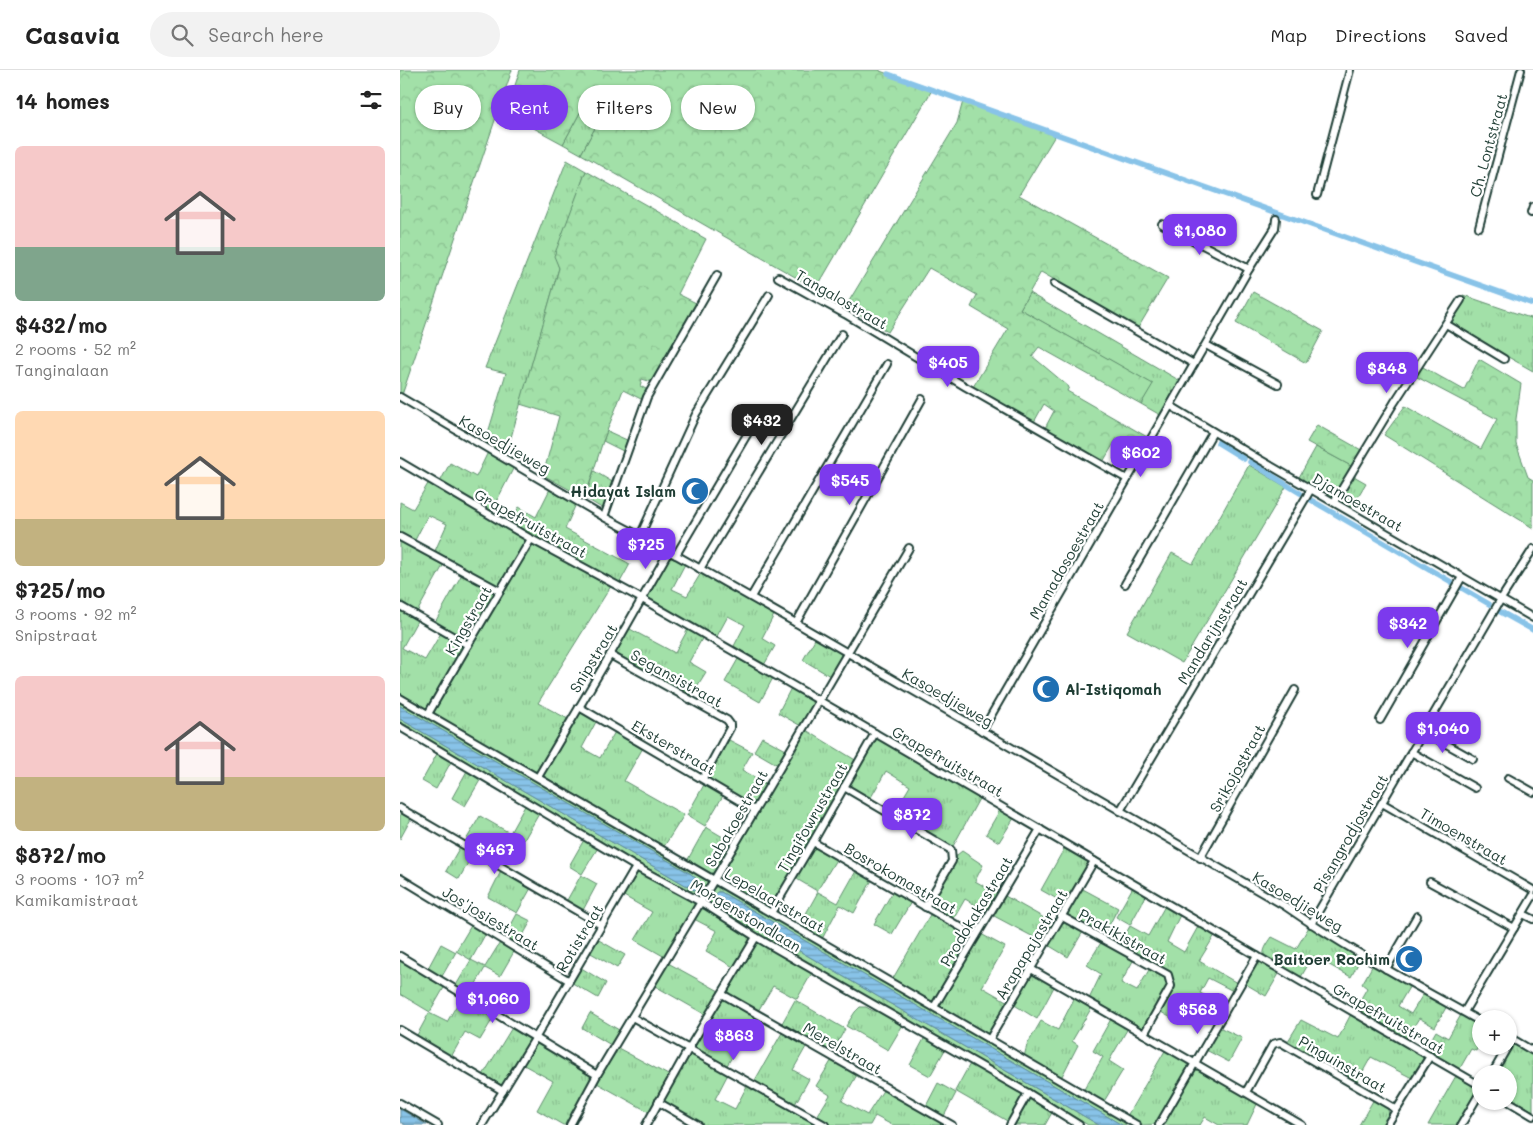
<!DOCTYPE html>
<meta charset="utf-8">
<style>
:root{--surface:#fff;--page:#f2f2f2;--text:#222;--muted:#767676;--line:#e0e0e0;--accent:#7c3aed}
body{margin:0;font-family:Mali,sans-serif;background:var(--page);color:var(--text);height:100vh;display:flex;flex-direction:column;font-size:19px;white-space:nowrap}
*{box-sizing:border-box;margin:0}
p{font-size:16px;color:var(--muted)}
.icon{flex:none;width:28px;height:28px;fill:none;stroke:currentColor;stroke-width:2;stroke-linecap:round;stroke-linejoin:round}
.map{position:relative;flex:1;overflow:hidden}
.panel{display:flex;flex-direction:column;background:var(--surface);width:400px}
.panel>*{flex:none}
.guide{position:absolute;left:15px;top:15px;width:475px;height:45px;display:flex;gap:10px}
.buttons{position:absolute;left:1072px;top:940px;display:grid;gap:10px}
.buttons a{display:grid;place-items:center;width:45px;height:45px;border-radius:50%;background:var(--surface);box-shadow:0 1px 4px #0004;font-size:25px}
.price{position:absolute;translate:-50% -42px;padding:0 11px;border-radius:10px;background:var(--accent);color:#fff;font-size:16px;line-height:32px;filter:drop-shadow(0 1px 2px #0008)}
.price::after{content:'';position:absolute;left:50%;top:30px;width:15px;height:11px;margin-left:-8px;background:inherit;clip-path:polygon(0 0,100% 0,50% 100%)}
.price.on{background:#222;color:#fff}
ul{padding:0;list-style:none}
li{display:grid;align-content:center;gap:10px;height:265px;padding:0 15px}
li span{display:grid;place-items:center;height:155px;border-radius:8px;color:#555}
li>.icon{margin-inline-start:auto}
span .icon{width:90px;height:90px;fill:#fffc;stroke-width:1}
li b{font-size:21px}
h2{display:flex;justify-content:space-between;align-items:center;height:60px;padding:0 15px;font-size:21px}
.pill{padding:0 18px;border-radius:22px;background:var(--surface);box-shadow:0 1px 4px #0004;font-size:18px;line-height:45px}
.pill.on{background:var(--accent);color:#fff}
header{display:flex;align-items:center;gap:30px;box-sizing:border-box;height:70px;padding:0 25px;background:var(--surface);border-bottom:1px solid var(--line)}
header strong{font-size:24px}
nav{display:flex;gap:28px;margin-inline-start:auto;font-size:18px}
.search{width:350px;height:45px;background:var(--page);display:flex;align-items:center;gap:12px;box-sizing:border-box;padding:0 18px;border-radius:28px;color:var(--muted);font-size:19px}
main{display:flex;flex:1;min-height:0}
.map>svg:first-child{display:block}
</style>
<header>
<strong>Casavia</strong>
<div class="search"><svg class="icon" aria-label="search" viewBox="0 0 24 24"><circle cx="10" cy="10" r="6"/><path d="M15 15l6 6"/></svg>Search here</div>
<nav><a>Map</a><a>Directions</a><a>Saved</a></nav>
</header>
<main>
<section class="panel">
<h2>14 homes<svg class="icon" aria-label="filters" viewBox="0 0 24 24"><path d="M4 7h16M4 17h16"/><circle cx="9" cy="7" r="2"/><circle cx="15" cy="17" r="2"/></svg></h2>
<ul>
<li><span style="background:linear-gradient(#f6c9c9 65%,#7fa58c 0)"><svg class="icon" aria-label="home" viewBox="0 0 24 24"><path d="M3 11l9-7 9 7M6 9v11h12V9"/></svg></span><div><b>$432/mo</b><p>2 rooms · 52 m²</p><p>Tanginalaan</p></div></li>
<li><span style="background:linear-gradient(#ffd9b3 70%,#c2b280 0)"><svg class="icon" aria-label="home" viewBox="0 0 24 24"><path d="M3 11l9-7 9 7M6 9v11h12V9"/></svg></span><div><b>$725/mo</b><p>3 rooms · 92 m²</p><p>Snipstraat</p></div></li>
<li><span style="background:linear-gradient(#f6c9c9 65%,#c2b280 0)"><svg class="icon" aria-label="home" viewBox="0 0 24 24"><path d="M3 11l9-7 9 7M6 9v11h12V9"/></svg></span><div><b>$872/mo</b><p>3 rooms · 107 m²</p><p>Kamikamistraat</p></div></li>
</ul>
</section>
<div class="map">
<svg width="1133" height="1055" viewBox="0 0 1133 1055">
<defs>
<pattern id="grass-tufts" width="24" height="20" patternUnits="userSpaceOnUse" patternTransform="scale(1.25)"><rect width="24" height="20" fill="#a2e0a8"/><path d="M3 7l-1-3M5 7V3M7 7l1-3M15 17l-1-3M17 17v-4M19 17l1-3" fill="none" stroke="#8bc191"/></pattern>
<pattern id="forest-crowns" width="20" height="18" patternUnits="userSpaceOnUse" patternTransform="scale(1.25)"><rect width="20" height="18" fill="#a2e0a8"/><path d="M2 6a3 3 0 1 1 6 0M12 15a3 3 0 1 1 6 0" fill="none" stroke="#8bc191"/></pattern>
<pattern id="water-rules" width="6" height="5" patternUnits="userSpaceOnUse" patternTransform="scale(1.25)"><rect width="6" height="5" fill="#88c3e8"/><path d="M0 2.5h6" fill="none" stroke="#6fa0bd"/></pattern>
</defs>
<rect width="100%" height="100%" fill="#fff"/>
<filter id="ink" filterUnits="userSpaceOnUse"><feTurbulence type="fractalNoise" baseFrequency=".02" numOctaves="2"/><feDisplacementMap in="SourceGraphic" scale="10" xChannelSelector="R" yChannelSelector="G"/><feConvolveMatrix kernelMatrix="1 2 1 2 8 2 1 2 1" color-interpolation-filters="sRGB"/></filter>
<g filter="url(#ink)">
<!-- grass -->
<g fill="url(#grass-tufts)" stroke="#608e6e">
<path d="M189 26 207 36 181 84 163 74Z"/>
<path d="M167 90 186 101 155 186 159 198 106 385 85 373 106 303 85 298Z"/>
<path d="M629 223 782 312 762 346 741 334 752 314 620 239Z"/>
<path d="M1063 225 1133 249V301L1048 253 1064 231Z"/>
<path d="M207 361 229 371 225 382 203 371Z"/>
<path d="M916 377 953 397 933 428H931L898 409Z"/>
<path d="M88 382 114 397 91 442 40 412 50 393 76 407Z"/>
<path d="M849 395 886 417 782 593 727 562 772 483 793 494Z"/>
<path d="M194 401 214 413 205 440 185 428Z"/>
<path d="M952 405 966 413 951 438 939 431 940 425Z"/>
<path d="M29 412 126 469 127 472 100 516 97 517 34 483 47 454 28 445 14 472 0 465V432L13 439Z"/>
<path d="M150 419 176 434 165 459 230 494 219 514 110 452 119 437 136 447Z"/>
<path d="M0 468 45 492 16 544 0 535Z"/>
<path d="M134 473 211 516 138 633 168 649 140 698 137 701H132L35 646 34 639 130 475Z"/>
<path d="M273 487 285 494 272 519 287 526 301 503 374 545 362 568 375 576 364 595 334 576 345 555 328 546 316 568 249 529 248 524 268 490Z"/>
<path d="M62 504 94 520 95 523 67 571 34 554Z"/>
<path d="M0 539 18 549 2 578 25 590 41 563 60 574 63 577V581L28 639H23L0 625Z"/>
<path d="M228 558 275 583 288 559 303 567 289 592 306 602 291 626 219 585 216 582 217 577Z"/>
<path d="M415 569 440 582 442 588 430 606 403 590Z"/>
<path d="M338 589 373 608 360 632 325 612Z"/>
<path d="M391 618 411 629 413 635 401 656 378 643Z"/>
<path d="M0 629 300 803C302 805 305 807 306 809 310 816 303 824 297 826L291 824 0 655V649L294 820 302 817 300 812 291 804 0 636Z"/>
<path d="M183 641 197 650 182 678 200 688 216 660 244 676 224 711 284 745 263 778 146 709 143 707V703C151 689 170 649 183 641Z"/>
<path d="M406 660 457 691 374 834 370 838 365 837 322 812 320 808Z"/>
<path d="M362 667 386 680 378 695 354 681Z"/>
<path d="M475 669H480L580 727 552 778 494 743 510 716 486 701 470 729C462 725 450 722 450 711L472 671Z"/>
<path d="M329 670 352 682 342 700 367 714C362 721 359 732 350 733L312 711 309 707 310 703Z"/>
<path d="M38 682 52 690 36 719 22 711Z"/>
<path d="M68 699 82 707 65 736 52 728Z"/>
<path d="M305 713 324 724 305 756 287 745Z"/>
<path d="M126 734 140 742 124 770 110 763Z"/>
<path d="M0 740 12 747 0 769Z"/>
<path d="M600 740 614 748 599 772 586 764Z"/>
<path d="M80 746 108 762 93 789 65 772Z"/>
<path d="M306 757 333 773 316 800 311 804 307 803 287 791Z"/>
<path d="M185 768 199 776 182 804 169 796Z"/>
<path d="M61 775 74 782 59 809 46 801Z"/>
<path d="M415 776 437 788 417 821 395 808 412 778Z"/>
<path d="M665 777 685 788 689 792V796L666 834 641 820Z"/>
<path d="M562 781 583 795 575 811 598 824 588 842 565 829 553 850C544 846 531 842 530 831L556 791 557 785Z"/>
<path d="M239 800 293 830 295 835 265 887 235 870 252 842 222 825 236 801Z"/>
<path d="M101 801 131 818 117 843 88 827Z"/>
<path d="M456 801 472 810 454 843 440 835 422 869 399 856 418 822 438 833Z"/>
<path d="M181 805 197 814 182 842 166 832Z"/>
<path d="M318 816 321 817 732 1055H722L321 822H317L313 826V829L315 832 699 1055H688L331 850 307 833 306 831 312 819Z"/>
<path d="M733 817 747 824 730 855 716 847Z"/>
<path d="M681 818 718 838 703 867 668 846 667 841Z"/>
<path d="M493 821 511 832 492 864 474 854Z"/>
<path d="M605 826 653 853 643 872 594 846Z"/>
<path d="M765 836 780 845 767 872 784 882 799 855 815 865 799 891 837 913 833 921 808 908 800 923 825 935 815 950 791 939 783 955 761 942 769 926 774 913 770 904 719 876 730 856 748 866Z"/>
<path d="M302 839H306L350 865 352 869 335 898 306 881 317 861 294 849 300 841Z"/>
<path d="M531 843 571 867V870L536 930 529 932 492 910Z"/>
<path d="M117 844 131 851 117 876 104 868Z"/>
<path d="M666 851 684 860 668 887 648 875 661 852Z"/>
<path d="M72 854 86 863 71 890 85 897 101 871 115 880 100 906 85 898 69 926 55 917 71 890 56 881Z"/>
<path d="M910 855 962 886 951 907 913 886 901 907 865 888C861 881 868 873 872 867L896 879Z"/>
<path d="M581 864 605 877 582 917 608 932 592 961 588 964 583 963 539 936Z"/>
<path d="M197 869 225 885 217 898 189 882Z"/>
<path d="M360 871 413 901 397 929 373 916 358 941 331 925 329 923V918L356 872Z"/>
<path d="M702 871 734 889 721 913 737 921 750 898C759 902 768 905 769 916L747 955 742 959 738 958 689 929 701 904 687 895Z"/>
<path d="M41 874 56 882 41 908 27 900Z"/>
<path d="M0 889 45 916 30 942 0 924Z"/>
<path d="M861 892 880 902 866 926 844 913 855 894Z"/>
<path d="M268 893 319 921 306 945 255 916Z"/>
<path d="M974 893 1011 914 998 936 1011 944 1025 921 1048 934 1035 957 1019 948 1006 969 955 939 967 918 962 914Z"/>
<path d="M178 896 206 913 198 928 169 911Z"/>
<path d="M633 904 655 915 637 949 613 934 629 906Z"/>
<path d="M62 926 95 945 80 970 65 962 51 987 16 967 29 943 47 952Z"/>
<path d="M675 927 692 937 672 971 678 975 661 1008 624 987 627 975 641 951 658 960Z"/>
<path d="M325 929 356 947 326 997 295 980 293 974 321 930Z"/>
<path d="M395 930 445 959 431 984 381 955Z"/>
<path d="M460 937H466L473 941 480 940 504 953 488 980 446 956 455 942Z"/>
<path d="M190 943 219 960 211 975 182 958Z"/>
<path d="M1062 943 1081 954V971L1076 981 1071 979 1059 1000 1025 980 1036 961 1048 968Z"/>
<path d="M951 944 1019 983 1023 986V991L1012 1008 971 987 957 1012 888 971 901 950 938 969Z"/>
<path d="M711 949 728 958 709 991 723 1000 703 1033 683 1021 703 987 693 981Z"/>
<path d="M113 956 129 967 131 972 104 1014 98 1015 83 1005Z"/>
<path d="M819 957 842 968 829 992 806 980Z"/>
<path d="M383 961 407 975 393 1000 409 1009 394 1036 354 1012Z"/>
<path d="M525 967 546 978 530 1006 510 995Z"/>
<path d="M136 972 193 1006 192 1012 166 1055H163L137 1040 153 1011 122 994Z"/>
<path d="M1114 975 1120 976 1133 984V1041L1109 1027V1004H1095Z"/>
<path d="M218 978 270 1006 249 1042 197 1013Z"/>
<path d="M766 979 785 991 789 998 757 1054 743 1055 727 1046Z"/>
<path d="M294 982 329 1002 315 1029 335 1039 348 1014 421 1055H303L267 1035 263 1030 289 983Z"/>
<path d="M433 988 458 1003 442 1031 467 1045 484 1019 548 1055H492L475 1046 470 1055H428L416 1048 430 1025 416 1016Z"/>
<path d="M571 992 622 1022 623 1025 609 1052 555 1021Z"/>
<path d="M799 999 858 1032 847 1055H819L805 1047 800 1055H762L792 1002Z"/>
<path d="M1057 1004 1076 1015 1078 1022 1058 1055H1028Z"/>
<path d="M538 1013 556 1023 543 1048 525 1038Z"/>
<path d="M631 1027 654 1039 645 1055H613L627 1029Z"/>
<path d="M974 1029 987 1036 989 1044 983 1055H959Z"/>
</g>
<!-- forest -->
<g fill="url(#forest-crowns)" stroke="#608e6e">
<path d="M0 0H112L2 325 0 323Z"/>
<path d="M120 0H480V1L532 20 416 219 181 84 207 36 189 26 163 74 106 43Z"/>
<path d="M563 31 656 64 619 125 768 208 738 258 641 202 620 239 753 314 741 334 639 277 632 286 669 317 667 321 749 368 741 381 717 368 703 392 645 358 654 341 644 334 634 352 573 317 608 259 571 237 577 225 529 198 488 262 446 236 557 53Z"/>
<path d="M186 101 306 169 278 224 298 234 252 312 242 309 240 316 248 320 243 330 223 320 203 371 185 428 143 405 159 346 120 334 159 198 154 186Z"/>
<path d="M853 222 923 261 906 293 836 253Z"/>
<path d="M1079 289 1121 314 1116 349V374L1128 407 1133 410V458L984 365 1005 336 1081 379 1097 349 1015 306 1021 296 1064 320Z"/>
<path d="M917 355 963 381 953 397 907 372Z"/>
</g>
<!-- water -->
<g fill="url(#water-rules)" stroke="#5e8da0">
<path d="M0 636 291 804 302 814 301 819 294 820 0 649Z"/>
<path d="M317 822H321L722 1055H699L670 1038 315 832 313 829V826Z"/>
<path d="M0 1039 27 1055H5L0 1052Z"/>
</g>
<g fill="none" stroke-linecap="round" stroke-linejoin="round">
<!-- canal -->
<g stroke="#88c3e8" stroke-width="5.5">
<path d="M488 4 1133 234"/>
<path d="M818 373 844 389"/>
<path d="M850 392 900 423"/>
<path d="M911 430 1089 534"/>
<path d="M1099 541 1133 560"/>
</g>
<defs>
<g id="street">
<path d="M917 125 950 0"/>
<path d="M1131 143 1133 137"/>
<path d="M762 154 849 199"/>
<path d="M1079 157 1121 0"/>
<path d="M378 207 445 244 566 317 727 409"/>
<path d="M654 214 794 294"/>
<path d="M1046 254 1104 289"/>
<path d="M806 275 878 314"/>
<path d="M0 327 204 447 276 485 396 553 885 836C947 879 1015 915 1081 952"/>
<path d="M771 336 852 385 1133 548"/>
<path d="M0 392 131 469 242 529 420 631 857 886 1081 1016"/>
<path d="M934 432 994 333 1061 230"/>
<path d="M204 447 247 327 317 205"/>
<path d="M240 466 296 344 369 225"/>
<path d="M0 467 100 521"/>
<path d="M276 485 355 351"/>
<path d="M300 499 442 264"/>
<path d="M725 514 813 362"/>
<path d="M351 527 487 294"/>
<path d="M0 536 68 575"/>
<path d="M396 553 522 329"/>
<path d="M210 585 327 650 330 654V658L303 708"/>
<path d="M0 628 737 1055"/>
<path d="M179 637 355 740"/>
<path d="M28 644 68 575 131 469"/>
<path d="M980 650 1062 507"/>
<path d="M0 657 236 797 301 832 356 867 628 1023 679 1055"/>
<path d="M582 661 849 199 875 158 876 149"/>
<path d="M1023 661 1073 689"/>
<path d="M1011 682 1075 718"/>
<path d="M138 707 210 585 269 481"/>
<path d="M1108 708 1133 722"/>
<path d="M444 717 551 780 552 791 525 837"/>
<path d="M982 733 1133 820"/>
<path d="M0 738 201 855"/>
<path d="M720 741 911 419"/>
<path d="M413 772 576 866"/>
<path d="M800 788 895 620"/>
<path d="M0 808 168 910"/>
<path d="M1030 812 1114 858"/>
<path d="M371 843 413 772 475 663"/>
<path d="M1123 844 1133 849"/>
<path d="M661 846 768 905 771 916 744 964"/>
<path d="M911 854 1101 529 1133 479"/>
<path d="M0 886 197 1005"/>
<path d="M631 899 902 1055"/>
<path d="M986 899 1017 846"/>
<path d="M322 924 552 1055"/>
<path d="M534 937 640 759"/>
<path d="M1064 942 1133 826"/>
<path d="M232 947 425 1055"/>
<path d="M0 960 103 1021"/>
<path d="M1109 967 1133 981"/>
<path d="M589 970 694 791"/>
<path d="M1092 1004 1108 976"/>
<path d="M846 1022 873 974 880 972 996 1039"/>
<path d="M1108 1031 1133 1046"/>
<path d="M258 1032 298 1055"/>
<path d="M0 1033 38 1055"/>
<path d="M82 1055 136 967 236 797"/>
<path d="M170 1055 197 1005 314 810 509 478"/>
<path d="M246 1055 289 978 356 867"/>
<path d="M610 1055 628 1023"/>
<path d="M759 1055 857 886"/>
<path d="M987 1055 1030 986"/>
<path d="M1061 1055 1081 1021"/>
</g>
</defs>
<!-- street casing -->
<use href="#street" stroke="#1f3d34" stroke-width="10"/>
<!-- street -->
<use href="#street" stroke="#fff" stroke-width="6"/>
</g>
</g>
<!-- icons -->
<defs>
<symbol id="mosque-disc" viewBox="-11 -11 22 22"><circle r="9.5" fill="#1f6fb2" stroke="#fff"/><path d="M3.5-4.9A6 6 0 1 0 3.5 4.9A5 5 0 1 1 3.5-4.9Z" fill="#fff"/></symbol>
</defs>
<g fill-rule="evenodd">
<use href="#mosque-disc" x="279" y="405" width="32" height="32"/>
<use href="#mosque-disc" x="630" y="603" width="32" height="32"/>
<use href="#mosque-disc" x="993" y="873" width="32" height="32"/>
</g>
<g text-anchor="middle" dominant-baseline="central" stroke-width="4.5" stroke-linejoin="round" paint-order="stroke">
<!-- street labels -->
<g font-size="15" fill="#1f3d34" stroke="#fff">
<text transform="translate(1088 75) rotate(-75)">Ch. Lontstraat</text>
<text transform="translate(442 229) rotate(30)">Tangalostraat</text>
<text transform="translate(105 374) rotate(30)">Kasoedjieweg</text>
<text transform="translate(958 432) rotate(30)">Djamoestraat</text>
<text transform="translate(131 453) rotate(29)">Grapefruitstraat</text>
<text transform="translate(666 490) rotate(-60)">Mamadosoestraat</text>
<text transform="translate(68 550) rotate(-60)">Kingstraat</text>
<text transform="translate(812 561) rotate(-59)">Mandarijnstraat</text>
<text transform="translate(193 588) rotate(-59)">Snipstraat</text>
<text transform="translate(277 608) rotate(29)">Segansistraat</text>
<text transform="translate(548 627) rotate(30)">Kasoedjieweg</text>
<text transform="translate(274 677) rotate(30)">Eksterstraat</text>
<text transform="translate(548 691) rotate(30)">Grapefruitstraat</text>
<text transform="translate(837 698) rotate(-61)">Srikojostraat</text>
<text transform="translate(412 747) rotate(-60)">Tingifowrustraat</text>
<text transform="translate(336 748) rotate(-60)">Sabakoestraat</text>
<text transform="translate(950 763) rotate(-60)">Pisangrodjostraat</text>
<text transform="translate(1064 766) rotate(30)">Timoenstraat</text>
<text transform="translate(501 808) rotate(30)">Bosrokomastraat</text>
<text transform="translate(375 830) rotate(30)">Lepelaarstraat</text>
<text transform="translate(898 831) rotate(31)">Kasoedjieweg</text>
<text transform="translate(576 841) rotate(-59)">Prodokakastraat</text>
<text transform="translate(346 845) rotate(31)">Morgenstondlaan</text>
<text transform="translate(91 848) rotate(31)">Jos'josiestraat</text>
<text transform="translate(723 866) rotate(29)">Prakikistraat</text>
<text transform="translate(179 868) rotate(-59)">Rotistraat</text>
<text transform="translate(631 874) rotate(-59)">Arapapajastraat</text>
<text transform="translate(989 948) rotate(30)">Grapefruitstraat</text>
<text transform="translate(443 978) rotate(30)">Merelstraat</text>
<text transform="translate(943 994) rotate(30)">Pinguinstraat</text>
</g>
<!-- poi labels -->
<g font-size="15" font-weight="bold" fill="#1f3d34" stroke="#fff" text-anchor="end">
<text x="276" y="421">Hidayat Islam</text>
<text x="665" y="619" text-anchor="start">Al-Istiqomah</text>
<text x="990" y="889">Baitoer Rochim</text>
</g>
</g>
</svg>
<div class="buttons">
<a>+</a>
<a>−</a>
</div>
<b class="price" style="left:800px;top:186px">$1,080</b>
<b class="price" style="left:548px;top:318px">$405</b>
<b class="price" style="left:987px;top:324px">$848</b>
<b class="price on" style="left:362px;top:376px">$432</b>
<b class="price" style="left:741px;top:408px">$602</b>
<b class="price" style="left:450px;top:436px">$545</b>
<b class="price" style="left:246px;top:500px">$725</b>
<b class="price" style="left:1008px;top:579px">$342</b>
<b class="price" style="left:1043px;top:684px">$1,040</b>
<b class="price" style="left:512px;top:770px">$872</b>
<b class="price" style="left:95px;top:805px">$467</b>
<b class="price" style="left:93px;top:954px">$1,060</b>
<b class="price" style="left:798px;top:965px">$568</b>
<b class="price" style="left:334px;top:991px">$863</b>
<div class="guide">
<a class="pill">Buy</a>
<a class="pill on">Rent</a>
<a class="pill">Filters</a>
<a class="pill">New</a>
</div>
</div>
</main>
